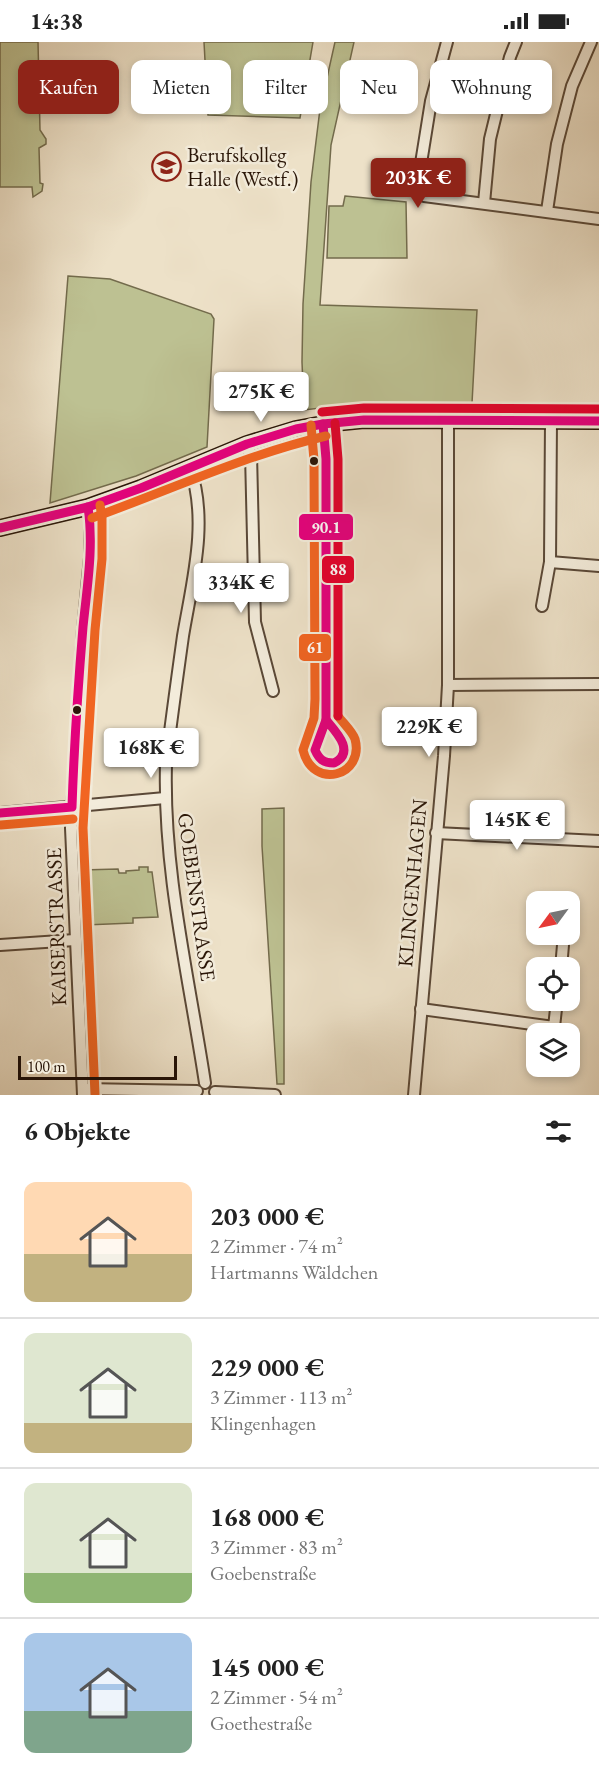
<!DOCTYPE html>
<html lang="de">
<meta charset="utf-8">
<style>
:root{--surface:#fff;--page:#f2f2f2;--text:#222;--muted:#767676;--line:#e0e0e0;--accent:#8f2418}
body{margin:0;font-family:"EB Garamond",serif;background:var(--page);color:var(--text);height:100vh;display:flex;flex-direction:column;font-size:22px;white-space:nowrap}
*{box-sizing:border-box;margin:0}
p{font-size:20px;color:var(--muted)}
.icon{flex:none;width:33px;height:33px;fill:none;stroke:currentColor;stroke-width:2;stroke-linecap:round;stroke-linejoin:round}
.map{position:relative;height:1053px;overflow:hidden}
.sheet{display:flex;flex-direction:column;background:var(--surface);flex:1}
.sheet>*{flex:none}
.guide{position:absolute;left:18px;top:18px;width:564px;height:54px;display:flex;gap:12px}
.needle{width:39px;rotate:237deg}
.buttons{position:absolute;left:526px;top:849px;display:grid;gap:12px}
.buttons a{display:grid;place-items:center;width:54px;height:54px;border-radius:12px;background:var(--surface);box-shadow:0 3px 9px #0003;font-size:30px}
.scale{position:absolute;left:18px;bottom:15px;width:159px;box-sizing:border-box;padding-left:6px;border:3px solid #291507;border-top:0;font-size:16px;line-height:21px;white-space:nowrap;color:#291507;-webkit-text-stroke:4px #f3ecdb;paint-order:stroke}
.price{position:absolute;translate:-50% -51px;padding:0 14px;border-radius:6px;background:#fff;color:#222;font-size:20px;line-height:39px;filter:drop-shadow(0 2px 3px #0008)}
.price::after{content:'';position:absolute;left:50%;top:36px;width:18px;height:14px;margin-left:-9px;background:inherit;clip-path:polygon(0 0,100% 0,50% 100%)}
.price.on{background:var(--accent);color:#fff}
ul{padding:0;list-style:none}
li{display:flex;align-items:center;gap:18px;height:150px;padding:0 24px}
li+li{border-top:2px solid var(--line)}
li span{display:grid;place-items:center;flex:none;width:168px;height:120px;border-radius:12px;color:#555}
li>.icon{margin-inline-start:auto}
span .icon{width:72px;height:72px;fill:#fffc;stroke-width:1}
li b{font-size:26px}
h2{display:flex;justify-content:space-between;align-items:center;height:72px;padding:0 24px;font-size:26px}
.tag{padding:0 21px;border-radius:12px;background:var(--surface);box-shadow:0 3px 9px #0003;font-size:21px;line-height:54px}
.tag.on{background:var(--accent);color:#fff}
.status{display:flex;justify-content:space-between;align-items:center;height:42px;padding:0 30px;background:var(--surface);direction:ltr}
.status svg{height:16px;fill:currentColor}
.map>svg:first-child{display:block}
</style>
<div class="status"><b>14:38</b><svg viewBox="0 0 49 12"><path d="M0 12V9h3v3zM5 12V6h3v6zM10 12V3h3v9zM15 12V0h3v12zM26 1h20v11H26zM47 4h2v5h-2z"/></svg></div>
<div class="map">
<svg width="599" height="1053" viewBox="0 0 599 1053">
<rect width="100%" height="100%" fill="#ede1c8"/>
<filter id="stains"><feTurbulence type="fractalNoise" baseFrequency=".00333" numOctaves="4"/><feColorMatrix values="0 0 0 0 .2 0 0 0 0 .09 0 0 0 0 .02 0 0 0 .5 -.17"/></filter>
<radialGradient id="worn" r=".72"><stop offset=".6" stop-color="#630" stop-opacity="0"/><stop offset="1" stop-color="#630" stop-opacity=".3"/></radialGradient>
<!-- green -->
<g fill="#bdc192" stroke="#736b4c" stroke-width="1.5">
<path d="M0 0H38L40 88 46 97V102L39 106 40 141 43 142 42 149 33 155 32 145H0Z"/>
<path d="M204 0H313L300 76 208 73Z"/>
<path d="M335 0H354L331 103 320 263 477 268 472 361 354 362 304 368 302 320 303 262 311 140 320 67Z"/>
<path d="M345 154 406 160 407 216H327L329 164H343Z"/>
<path d="M68 234 110 237 211 272 214 277 207 405 136 434 50 461Z"/>
<path d="M284 766V1042H277L262 804V767Z"/>
<path d="M139 825H148V830H152L158 875 133 876V881L85 883 82 828 118 827 119 831H126V829L139 828Z"/>
</g>
<g fill="none" stroke-linecap="round" stroke-linejoin="round">
<defs>
<g id="street">
<path d="M447 0 431 59 417 146 424 154 599 177"/>
<path d="M484 161 490 97 510 15 516 0"/>
<path d="M547 169 557 102 572 44 591 0"/>
<path d="M247 402 251 412 255 580 273 649"/>
<path d="M190 426C209 479 192 540 183 594 177 637 171 680 166 722 163 830 189 935 205 1041"/>
<path d="M550 520 599 524"/>
<path d="M542 564 550 520 551 379"/>
<path d="M448 643 599 642"/>
<path d="M0 771 165 756"/>
<path d="M436 791 599 799"/>
<path d="M0 903 75 898"/>
<path d="M561 926 563 903"/>
<path d="M421 967 554 985 557 958"/>
<path d="M83 1047 197 1049"/>
<path d="M215 1050 275 1053"/>
<path d="M83 1053 71 786 83 587 90 516V476L88 465"/>
<path d="M414 1053 444 714 448 643V379"/>
</g>
<path id="secondary" d="M0 486 88 465 141 446 247 402 296 387 323 382 364 378 599 379"/>
</defs>
<!-- street casing -->
<use href="#street" stroke="#5a4837" stroke-width="14"/>
<!-- secondary casing -->
<use href="#secondary" stroke="#291507" stroke-width="18"/>
<!-- street -->
<use href="#street" stroke="#f3ecdb" stroke-width="10"/>
<!-- secondary -->
<use href="#secondary" stroke="#f3ecdb" stroke-width="15"/>
<defs>
<g id="bus-1">
<path d="M323 382 326 417V678"/>
<path d="M0 486 88 465 141 446 247 402 296 387 323 382 364 378 599 379"/>
<path d="M326 678C336 690 356 710 334 721 323 721 319 717 315 708Z"/>
<path d="M0 771 72 765C74 705 78 645 83 585 87 545 94 505 88 465"/>
</g>
<g id="bus-2">
<path d="M311 383 314 418 315 657 314 676 303 708C313 749 365 734 355 697 352 689 343 681 338 674"/>
<path d="M92 476C170 448 245 413 326 394"/>
<path d="M1 783 73 777"/>
<path d="M95 1052 83 786 95 588 102 517V476L100 463"/>
</g>
<g id="bus-3">
<path d="M322 370 364 366 599 367"/>
<path d="M335 381 338 417V674"/>
</g>
</defs>
<!-- bus-1 casing -->
<use href="#bus-1" stroke="#f3ecdb" stroke-width="14"/>
<!-- bus-2 casing -->
<use href="#bus-2" stroke="#f3ecdb" stroke-width="14"/>
<!-- bus-3 casing -->
<use href="#bus-3" stroke="#f3ecdb" stroke-width="14"/>
<!-- bus-1 -->
<use href="#bus-1" stroke="#e5007d" stroke-width="9"/>
<!-- bus-2 -->
<use href="#bus-2" stroke="#f26522" stroke-width="9"/>
<!-- bus-3 -->
<use href="#bus-3" stroke="#e4002b" stroke-width="9"/>
</g>
<!-- icons -->
<defs>
<symbol id="university-ring" viewBox="-11 -11 22 22"><circle r="9.5" fill="#f3ecdb" stroke="#8f2418" stroke-width="1.5"/><path d="M0-5L7-2L0 1L-7-2ZM-4 1L0 2.5L4 1V4Q0 6-4 4Z" fill="#8f2418"/></symbol>
</defs>
<g fill-rule="evenodd">
<use href="#university-ring" x="150" y="108" width="33" height="33"/>
</g>
<!-- markers -->
<g fill="#291507" stroke="#f3ecdb" stroke-width="2">
<circle cx="314" cy="419" r="5"/>
<circle cx="77" cy="668" r="5"/>
</g>
<g text-anchor="middle" dominant-baseline="central" stroke-width="5" stroke-linejoin="round" paint-order="stroke">
<!-- poi labels -->
<g font-size="21" fill="#291507" stroke="#f3ecdb" text-anchor="start">
<text x="187" y="112">Berufskolleg<tspan x="187" dy="24">Halle (Westf.)</tspan></text>
</g>
<!-- street labels -->
<g font-size="21" fill="#291507" stroke="#f3ecdb">
<text transform="translate(412 841) rotate(-85)">KLINGENHAGEN</text>
<text transform="translate(197 855) rotate(82)">GOEBENSTRASSE</text>
<text transform="translate(56 885) rotate(-92)">KAISERSTRASSE</text>
</g>
</g>
<g stroke="#f3ecdb" stroke-width="2">
<rect x="298" y="471" width="56" height="28" rx="6" fill="#e5007d"/>
<rect x="321" y="513" width="34" height="29" rx="6" fill="#e4002b"/>
<rect x="298" y="591" width="34" height="29" rx="6" fill="#f26522"/>
</g>
<g font-size="16" text-anchor="middle" font-weight="bold" fill="#fff">
<text x="326" y="491">90.1</text>
<text x="338" y="533">88</text>
<text x="315" y="611">61</text>
</g>
<rect width="100%" height="100%" filter="url(#stains)"/>
<rect width="100%" height="100%" fill="url(#worn)"/>
</svg>
<div class="buttons">
<a><svg class="needle" viewBox="-14 -14 28 28"><path d="M0-13l5 13h-10z" fill="#e53935"/><path d="M0 13l5-13h-10z" fill="#767676"/></svg></a>
<a><svg class="icon" aria-label="locate" viewBox="0 0 24 24"><circle cx="12" cy="12" r="6"/><path d="M12 2v4M12 18v4M2 12h4M18 12h4"/></svg></a>
<a><svg class="icon" aria-label="layers" viewBox="0 0 24 24"><path d="M12 4l9 5-9 5-9-5zM3 14l9 5 9-5"/></svg></a>
</div>
<div class="scale">100 m</div>
<b class="price on" style="left:418px;top:167px">203K €</b>
<b class="price" style="left:261px;top:381px">275K €</b>
<b class="price" style="left:241px;top:572px">334K €</b>
<b class="price" style="left:429px;top:716px">229K €</b>
<b class="price" style="left:151px;top:737px">168K €</b>
<b class="price" style="left:517px;top:809px">145K €</b>
<div class="guide">
<a class="tag on">Kaufen</a>
<a class="tag">Mieten</a>
<a class="tag">Filter</a>
<a class="tag">Neu</a>
<a class="tag">Wohnung</a>
</div>
</div>
<section class="sheet">
<h2>6 Objekte<svg class="icon" aria-label="filters" viewBox="0 0 24 24"><path d="M4 7h16M4 17h16"/><circle cx="9" cy="7" r="2"/><circle cx="15" cy="17" r="2"/></svg></h2>
<ul>
<li><span style="background:linear-gradient(#ffd9b3 60%,#c2b280 0)"><svg class="icon" aria-label="home" viewBox="0 0 24 24"><path d="M3 11l9-7 9 7M6 9v11h12V9"/></svg></span><div><b>203 000 €</b><p>2 Zimmer · 74 m²</p><p>Hartmanns Wäldchen</p></div></li>
<li><span style="background:linear-gradient(#dfe7d0 75%,#c2b280 0)"><svg class="icon" aria-label="home" viewBox="0 0 24 24"><path d="M3 11l9-7 9 7M6 9v11h12V9"/></svg></span><div><b>229 000 €</b><p>3 Zimmer · 113 m²</p><p>Klingenhagen</p></div></li>
<li><span style="background:linear-gradient(#dfe7d0 75%,#8fb573 0)"><svg class="icon" aria-label="home" viewBox="0 0 24 24"><path d="M3 11l9-7 9 7M6 9v11h12V9"/></svg></span><div><b>168 000 €</b><p>3 Zimmer · 83 m²</p><p>Goebenstraße</p></div></li>
<li><span style="background:linear-gradient(#a9c7e8 65%,#7fa58c 0)"><svg class="icon" aria-label="home" viewBox="0 0 24 24"><path d="M3 11l9-7 9 7M6 9v11h12V9"/></svg></span><div><b>145 000 €</b><p>2 Zimmer · 54 m²</p><p>Goethestraße</p></div></li>
</ul>
</section>
